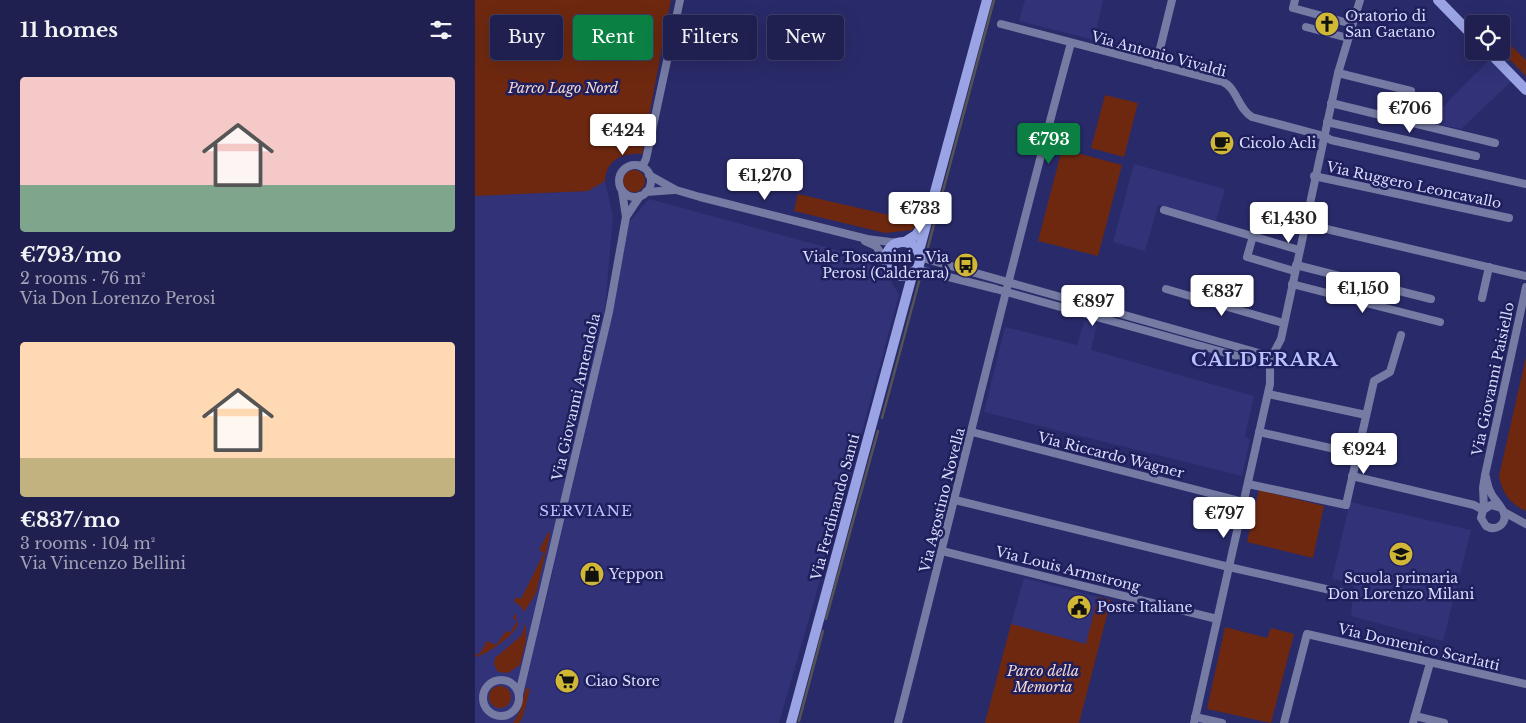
<!DOCTYPE html>
<meta charset="utf-8">
<style>
:root{--surface:#1f204f;--page:#2c2d59;--text:#f1f3f6;--muted:#a1a3b7;--line:#3c3e66;--accent:#0b8043}
body{margin:0;font-family:"Libre Baskerville",serif;background:var(--page);color:var(--text);height:100vh;display:flex;flex-direction:column;font-size:19px;white-space:nowrap}
*{box-sizing:border-box;margin:0}
p{font-size:16px;color:var(--muted)}
.icon{flex:none;width:28px;height:28px;fill:none;stroke:currentColor;stroke-width:2;stroke-linecap:round;stroke-linejoin:round}
.map{position:relative;flex:1;overflow:hidden}
.drawer{display:flex;flex-direction:column;background:var(--surface);width:475px}
.drawer>*{flex:none}
.guide{position:absolute;left:15px;top:15px;width:475px;height:45px;display:flex;gap:10px}
.fabs{position:absolute;left:990px;top:15px;display:grid;gap:10px}
.fabs a{display:grid;place-items:center;width:45px;height:45px;border-radius:5px;background:var(--surface);box-shadow:0 5px 20px #0002,0 0 0 1px var(--line);font-size:25px}
.price{position:absolute;translate:-50% -42px;padding:0 11px;border-radius:5px;background:#fff;color:#222;font-size:16px;line-height:32px;filter:drop-shadow(0 1px 2px #0008)}
.price::after{content:'';position:absolute;left:50%;top:30px;width:15px;height:11px;margin-left:-8px;background:inherit;clip-path:polygon(0 0,100% 0,50% 100%)}
.price.selected{background:var(--accent);color:#fff}
ul{padding:0;list-style:none}
li{display:grid;align-content:center;gap:10px;height:265px;padding:0 20px}
li span{display:grid;place-items:center;height:155px;border-radius:5px;color:#555}
li>.icon{margin-inline-start:auto}
span .icon{width:90px;height:90px;fill:#fffc;stroke-width:1}
li b{font-size:21px}
h2{display:flex;justify-content:space-between;align-items:center;height:60px;padding:0 20px;font-size:21px}
.chip{padding:0 18px;border-radius:5px;background:var(--surface);box-shadow:0 5px 20px #0002,0 0 0 1px var(--line);font-size:18px;line-height:45px}
.chip.selected{background:var(--accent);color:#fff}
main{display:flex;flex:1;min-height:0}
.map>svg:first-child{display:block}
</style>
<main>
<section class="drawer">
<h2>11 homes<svg class="icon" aria-label="filters" viewBox="0 0 24 24"><path d="M4 7h16M4 17h16"/><circle cx="9" cy="7" r="2"/><circle cx="15" cy="17" r="2"/></svg></h2>
<ul>
<li><span style="background:linear-gradient(#f6c9c9 70%,#7fa58c 0)"><svg class="icon" aria-label="home" viewBox="0 0 24 24"><path d="M3 11l9-7 9 7M6 9v11h12V9"/></svg></span><div><b>€793/mo</b><p>2 rooms · 76 m²</p><p>Via Don Lorenzo Perosi</p></div></li>
<li><span style="background:linear-gradient(#ffd9b3 75%,#c2b280 0)"><svg class="icon" aria-label="home" viewBox="0 0 24 24"><path d="M3 11l9-7 9 7M6 9v11h12V9"/></svg></span><div><b>€837/mo</b><p>3 rooms · 104 m²</p><p>Via Vincenzo Bellini</p></div></li>
</ul>
</section>
<div class="map">
<svg width="1051" height="723" viewBox="0 0 1051 723">
<rect width="100%" height="100%" fill="#292a69"/>
<!-- built -->
<g fill="#313278">
<path d="M550 0H628L619 40 544 21Z"/>
<path d="M1018 56 1040 78 986 129 953 122Z"/>
<path d="M659 164 750 189 741 221 683 205 670 251 638 242Z"/>
<path d="M130 181 138 216 129 320 58 620 66 622 138 311 154 222 174 199 405 262 424 295 376 472 304 723H0V196L112 191Z"/>
<path d="M610 320 622 324 616 350 779 396 770 436 775 440 767 476 509 412 530 327 602 345Z"/>
<path d="M875 502 996 530 968 641 876 616 879 583 857 579Z"/>
<path d="M549 578 623 597 611 644 536 624Z"/>
</g>
<!-- green -->
<g fill="#6e2810">
<path d="M0 0H196L167 154C148 152 131 160 130 181L113 191 0 196Z"/>
<path d="M1026 36 1051 60V76L1026 51Z"/>
<path d="M630 95 663 103 649 157 616 148Z"/>
<path d="M587 149 647 165 623 256 563 241Z"/>
<circle cx="159" cy="181" r="11"/>
<path d="M323 194 427 218 438 219 447 212 446 218 437 230 410 233 319 211Z"/>
<path d="M1051 357V511C1035 504 1027 493 1024 476Z"/>
<path d="M784 490 849 506 838 558 772 542Z"/>
<path d="M74 531 75 535 61 593 49 612 45 605 39 602 41 597 46 599 69 553 64 550Z"/>
<path d="M623 597 636 600 604 723H510L536 624 611 644Z"/>
<path d="M40 613 43 624C40 635 12 655 0 657V653L4 655 12 641 21 645 31 631 35 633 42 621 38 618Z"/>
<path d="M51 623V641L45 665 33 673 23 672 19 664 20 658 46 636Z"/>
<path d="M750 627 792 638 796 628 819 634 796 723 732 709Z"/>
<circle cx="25" cy="697" r="11"/>
<path d="M51 688 55 689 48 716 44 723H38L45 711Z"/>
</g>
<g fill="none" stroke-linecap="round" stroke-linejoin="round">
<!-- stream -->
<g stroke="#555452" stroke-width="2.5">
<path d="M453 247 519 0"/>
<path d="M407 418 445 278"/>
<path d="M351 619 403 431"/>
<path d="M324 721 348 631"/>
</g>
<!-- street -->
<g stroke="#767ba4" stroke-width="8">
<path d="M820 0 818 8 877 24"/>
<path d="M526 24 748 82C762 88 763 109 777 117L849 136 856 140 1051 184"/>
<path d="M831 27 873 38"/>
<path d="M681 65 697 0"/>
<path d="M863 73 936 91"/>
<path d="M856 103 1020 143"/>
<path d="M852 122 1001 156"/>
<circle cx="160" cy="181" r="16"/>
<path d="M167 167 171 159 205 0"/>
<path d="M174 175 201 190 225 197 392 239 423 243"/>
<path d="M839 176 1034 218"/>
<path d="M171 192 199 190"/>
<path d="M689 210 824 250"/>
<path d="M151 217 165 196"/>
<path d="M830 224 1051 276"/>
<path d="M778 236 772 257 819 271"/>
<path d="M390 241 401 246 411 261"/>
<path d="M445 255 451 259 784 353 795 360"/>
<path d="M821 265 956 299"/>
<path d="M442 269 521 289 780 361 795 360"/>
<path d="M817 284 965 322"/>
<path d="M691 289 808 323"/>
<path d="M1007 298 1014 267"/>
<path d="M793 394 891 415"/>
<path d="M497 432 769 502"/>
<path d="M784 432 882 454"/>
<path d="M877 476 999 505 1008 510"/>
<path d="M1011 477C1012 482 1013 488 1016 493 1020 502 1037 514 1026 525 1021 529 1016 529 1011 526L1006 518 1008 510 1016 505 1026 508"/>
<path d="M773 484 871 505 899 381 915 372 926 335"/>
<path d="M480 500 754 567 873 594"/>
<path d="M1009 509 1008 488 1010 475 1051 287"/>
<path d="M1029 512 1051 524"/>
<path d="M467 551 742 619"/>
<circle cx="26" cy="698" r="18"/>
<path d="M44 694 134 312 151 217 147 191"/>
<path d="M940 716 969 723"/>
<path d="M720 717 747 723"/>
<path d="M423 723C481 497 534 269 596 43"/>
<path d="M719 723 795 384V360L806 339 863 73 885 0"/>
<path d="M809 723 832 634 1051 684"/>
<path d="M938 723 955 663"/>
</g>
<!-- secondary -->
<g stroke="#9aa3e4" stroke-width="10">
<path d="M963 0 999 37"/>
<path d="M1013 51 1051 90"/>
<circle cx="428" cy="259" r="17"/>
<path d="M430 242 441 235 450 222"/>
<path d="M444 251 512 0"/>
<path d="M316 723 438 272"/>
</g>
</g>
<!-- icons -->
<defs>
<symbol id="church-disc" viewBox="-11 -11 22 22"><circle r="9.5" fill="#d0b736" stroke="#201f5d"/><path d="M-1.2-6h2.4v3.5h3.3v2.4h-3.3V6h-2.4V-.1h-3.3v-2.4h3.3Z" fill="#111"/></symbol>
<symbol id="cafe-disc" viewBox="-11 -11 22 22"><circle r="9.5" fill="#d0b736" stroke="#201f5d"/><path d="M-5.5-4.5H6V0H3Q3 3.5 0 3.5H-2.5Q-5.5 3.5-5.5 0ZM3-3.2v2h1.7v-2ZM-6 4.5H4V6H-6Z" fill="#111"/></symbol>
<symbol id="bus-disc" viewBox="-11 -11 22 22"><circle r="9.5" fill="#d0b736" stroke="#201f5d"/><path d="M-5-6H5V4H4V6H2V4H-2V6H-4V4H-5ZM-3.5-4V0h7V-4ZM-3.5 1.2v1.5H-2V1.2ZM2 1.2v1.5H3.5V1.2Z" fill="#111"/></symbol>
<symbol id="school-disc" viewBox="-11 -11 22 22"><circle r="9.5" fill="#d0b736" stroke="#201f5d"/><path d="M0-5L7-2L0 1L-7-2ZM-4 1L0 2.5L4 1V4Q0 6-4 4Z" fill="#111"/></symbol>
<symbol id="shop-disc" viewBox="-11 -11 22 22"><circle r="9.5" fill="#d0b736" stroke="#201f5d"/><path d="M-5-2.5h2.3a2.7 3.5 0 0 1 5.4 0H5L5.5 6h-11ZM-1.5-2.5h3a1.5 2.3 0 0 0-3 0Z" fill="#111"/></symbol>
<symbol id="civic-disc" viewBox="-11 -11 22 22"><circle r="9.5" fill="#d0b736" stroke="#201f5d"/><path d="M-.6-6.5H3V-4.5H.6V-3L4-1V1h2V6H-6V1h2V-1L-.6-3ZM-1.2 2.5V6h2.4V2.5Z" fill="#111"/></symbol>
<symbol id="supermarket-disc" viewBox="-11 -11 22 22"><circle r="9.5" fill="#d0b736" stroke="#201f5d"/><path d="M-6-5.5h2.5l.6 2H6L4.5 2H-2.5L-4.4-4H-6ZM-1.5 3.2a1.3 1.3 0 1 0 .1 0ZM3 3.2a1.3 1.3 0 1 0 .1 0Z" fill="#111"/></symbol>
</defs>
<g fill-rule="evenodd">
<use href="#church-disc" x="838" y="10" width="28" height="28"/>
<use href="#cafe-disc" x="733" y="129" width="28" height="28"/>
<use href="#bus-disc" x="477" y="251" width="28" height="28"/>
<use href="#school-disc" x="912" y="540" width="28" height="28"/>
<use href="#shop-disc" x="103" y="560" width="28" height="28"/>
<use href="#civic-disc" x="590" y="593" width="28" height="28"/>
<use href="#supermarket-disc" x="78" y="667" width="28" height="28"/>
</g>
<g text-anchor="middle" dominant-baseline="central" stroke-width="5" stroke-linejoin="round" paint-order="stroke">
<!-- poi labels -->
<g font-size="14" fill="#d9defe" stroke="#201f5d" text-anchor="start">
<text x="870" y="16">Oratorio di<tspan x="870" dy="16">San Gaetano</tspan></text>
<text x="764" y="143">Cicolo Acli</text>
<text x="474" y="257" text-anchor="end">Viale Toscanini - Via<tspan x="474" dy="16">Perosi (Calderara)</tspan></text>
<text x="134" y="574">Yeppon</text>
<text x="926" y="578" text-anchor="middle">Scuola primaria<tspan x="926" dy="16">Don Lorenzo Milani</tspan></text>
<text x="622" y="607">Poste Italiane</text>
<text x="110" y="681">Ciao Store</text>
</g>
<!-- street labels -->
<g font-size="14" fill="#d9defe" stroke="#201f5d">
<text transform="translate(684 54) rotate(15)">Via Antonio Vivaldi</text>
<text transform="translate(939 185) rotate(12)">Via Ruggero Leoncavallo</text>
<text transform="translate(1018 379) rotate(-78)">Via Giovanni Paisiello</text>
<text transform="translate(101 397) rotate(-77)">Via Giovanni Amendola</text>
<text transform="translate(636 455) rotate(14)">Via Riccardo Wagner</text>
<text transform="translate(467 500) rotate(-76)">Via Agostino Novella</text>
<text transform="translate(360 507) rotate(-75)">Via Ferdinando Santi</text>
<text transform="translate(593 569) rotate(14)">Via Louis Armstrong</text>
<text transform="translate(944 647) rotate(13)">Via Domenico Scarlatti</text>
</g>
<!-- park labels -->
<g font-size="14" font-style="italic" fill="#f4d8cf" stroke="#201f5d">
<text x="88" y="88">Parco Lago Nord</text>
<text x="568" y="671">Parco della<tspan x="568" dy="16">Memoria</tspan></text>
</g>
<!-- neighbourhood labels -->
<g font-size="15" letter-spacing="1" fill="#b9c1fe" stroke="#201f5d">
<text x="111" y="510">SERVIANE</text>
</g>
<!-- district labels -->
<g font-size="19" font-weight="bold" letter-spacing="1" fill="#b9c1fe" stroke="#201f5d">
<text x="790" y="359">CALDERARA</text>
</g>
</g>
</svg>
<div class="fabs">
<a><svg class="icon" aria-label="locate" viewBox="0 0 24 24"><circle cx="12" cy="12" r="6"/><path d="M12 2v4M12 18v4M2 12h4M18 12h4"/></svg></a>
</div>
<b class="price" style="left:935px;top:134px">€706</b>
<b class="price" style="left:148px;top:156px">€424</b>
<b class="price selected" style="left:574px;top:165px">€793</b>
<b class="price" style="left:290px;top:201px">€1,270</b>
<b class="price" style="left:445px;top:234px">€733</b>
<b class="price" style="left:814px;top:244px">€1,430</b>
<b class="price" style="left:888px;top:314px">€1,150</b>
<b class="price" style="left:747px;top:317px">€837</b>
<b class="price" style="left:618px;top:327px">€897</b>
<b class="price" style="left:889px;top:475px">€924</b>
<b class="price" style="left:749px;top:539px">€797</b>
<div class="guide">
<a class="chip">Buy</a>
<a class="chip selected">Rent</a>
<a class="chip">Filters</a>
<a class="chip">New</a>
</div>
</div>
</main>
